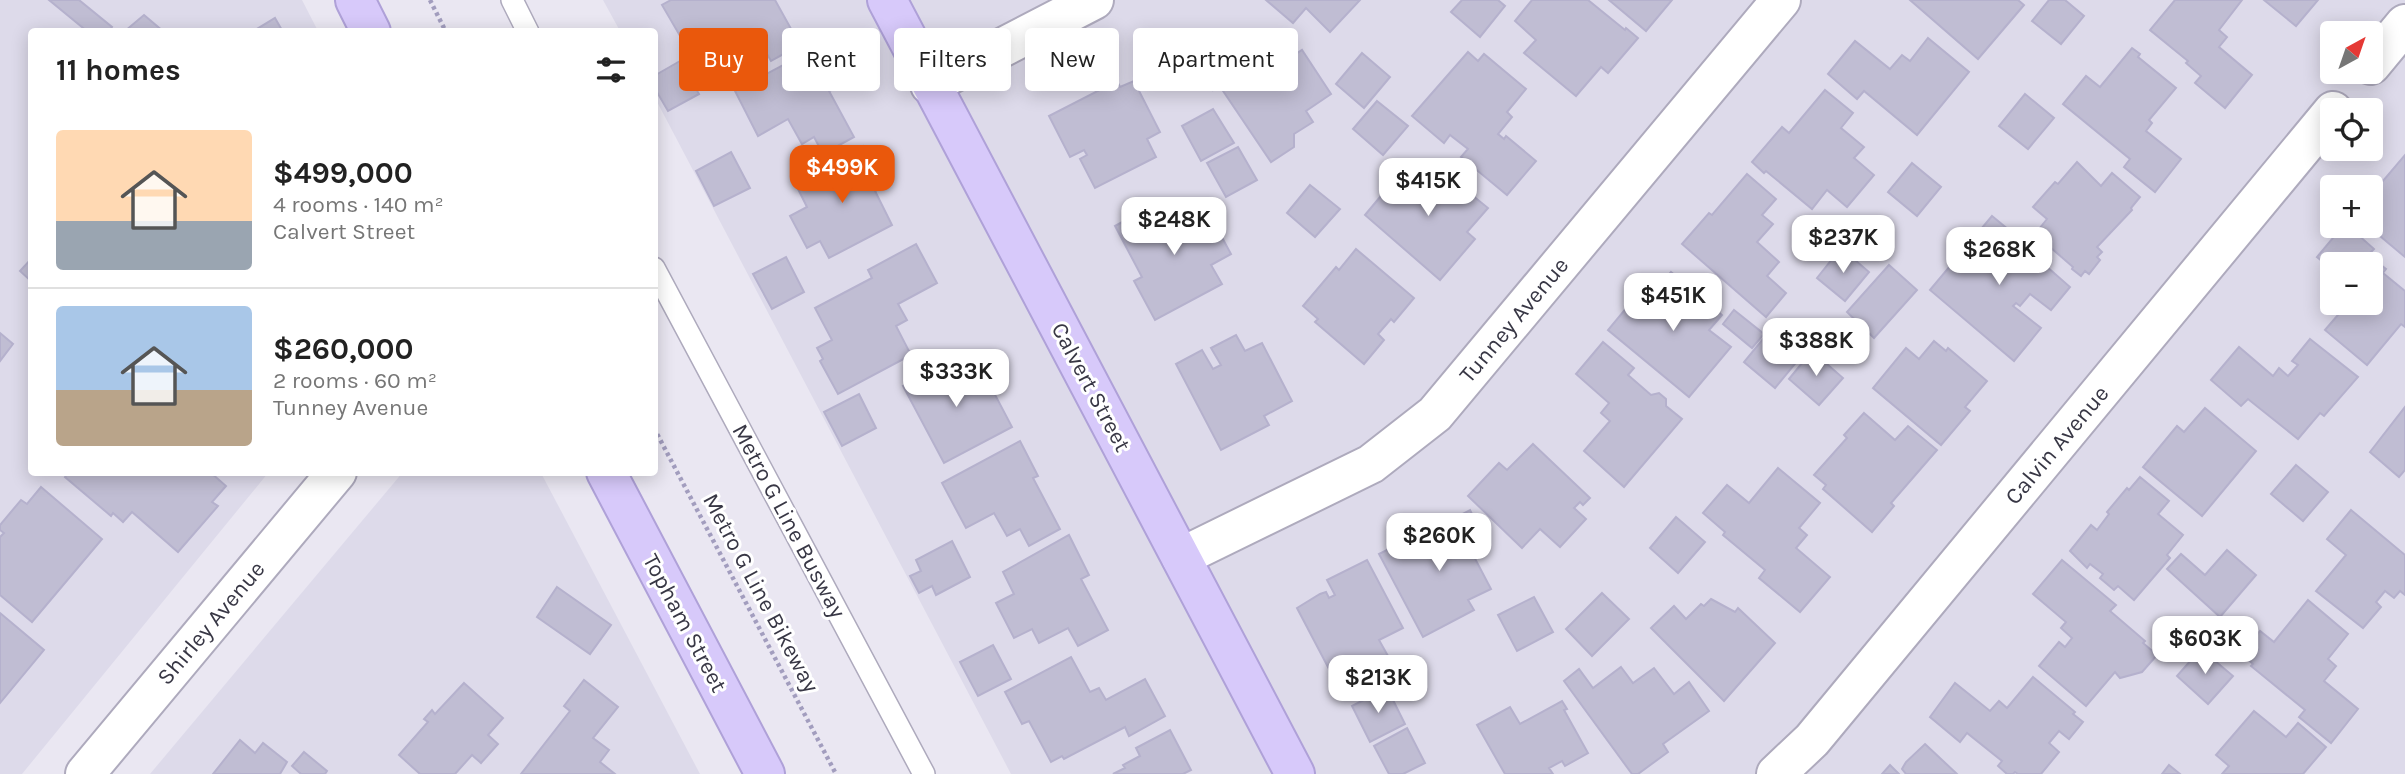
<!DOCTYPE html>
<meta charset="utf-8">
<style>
:root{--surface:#fff;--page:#f6f6f6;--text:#222;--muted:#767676;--line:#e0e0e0;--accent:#ea580c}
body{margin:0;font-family:Karla,sans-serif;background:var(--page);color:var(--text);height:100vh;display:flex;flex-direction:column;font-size:26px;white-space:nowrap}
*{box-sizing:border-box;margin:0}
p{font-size:23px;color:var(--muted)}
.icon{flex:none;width:38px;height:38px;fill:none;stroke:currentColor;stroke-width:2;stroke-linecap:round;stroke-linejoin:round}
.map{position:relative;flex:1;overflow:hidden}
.sheet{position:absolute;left:28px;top:28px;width:630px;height:448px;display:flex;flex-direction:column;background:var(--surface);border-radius:7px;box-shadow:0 4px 18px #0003}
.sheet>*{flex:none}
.hud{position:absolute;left:679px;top:28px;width:665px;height:63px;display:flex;gap:14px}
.needle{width:46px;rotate:40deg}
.tools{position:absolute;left:2320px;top:21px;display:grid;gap:14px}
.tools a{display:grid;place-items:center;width:63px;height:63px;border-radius:7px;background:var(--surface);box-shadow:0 4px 18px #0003;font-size:35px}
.price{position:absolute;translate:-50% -60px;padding:0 16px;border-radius:14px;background:#fff;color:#222;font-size:23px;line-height:46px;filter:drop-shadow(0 2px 4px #0008)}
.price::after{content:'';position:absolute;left:50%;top:42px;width:21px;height:16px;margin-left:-10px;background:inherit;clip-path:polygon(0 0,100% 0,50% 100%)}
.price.selected{background:var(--accent);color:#fff}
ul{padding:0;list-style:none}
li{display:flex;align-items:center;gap:21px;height:175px;padding:0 28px}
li+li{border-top:2px solid var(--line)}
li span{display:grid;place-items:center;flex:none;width:196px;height:140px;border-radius:7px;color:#555}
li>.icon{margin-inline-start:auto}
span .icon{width:84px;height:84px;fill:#fffc;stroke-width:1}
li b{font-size:30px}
h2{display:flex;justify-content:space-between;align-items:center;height:84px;padding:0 28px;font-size:30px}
.tag{padding:0 24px;border-radius:7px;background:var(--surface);box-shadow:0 4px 18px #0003;font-size:24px;line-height:63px}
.tag.selected{background:var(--accent);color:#fff}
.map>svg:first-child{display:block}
</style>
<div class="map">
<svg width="2405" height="774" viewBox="0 0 2405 774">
<rect width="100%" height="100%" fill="#eae7f2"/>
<!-- residential -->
<g fill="#dddaea" fill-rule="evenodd">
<path d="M0 0H302L318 31 32 32V472L268 473 22 774H0Z"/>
<path d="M603 0H2405V774H1011L655 98 654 32 620 31ZM2333 33H2371V72H2333ZM2333 110H2371V149H2333ZM2333 187H2371V226H2333ZM2333 264H2371V303H2333Z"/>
<path d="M403 472 541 473 700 774H150Z"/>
</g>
<!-- building -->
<g fill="#c0bdd3" stroke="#b5b1cd" stroke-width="2">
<path d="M49 0H79L112 27 108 32H88Z"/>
<path d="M671 0H775L800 45 771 61 762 45 732 61 726 51 715 57 694 51 687 39 683 41 662 5Z"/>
<path d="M1266 0H1360L1330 32 1306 8 1293 23Z"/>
<path d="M1462 0H1498L1505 6 1480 37 1451 12Z"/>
<path d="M1532 0H1588L1625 30 1626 28 1638 38 1608 73 1601 67 1576 96 1524 53 1536 40 1515 21Z"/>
<path d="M1609 0H1672L1646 31Z"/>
<path d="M1910 0H2018L2024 5 1978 59Z"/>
<path d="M2049 0H2065L2084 16 2061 44 2032 21Z"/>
<path d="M2175 0H2242L2219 30 2227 37 2219 47 2252 75 2225 108 2195 83 2201 76 2186 63 2188 61 2150 30Z"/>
<path d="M2264 0H2318L2296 26Z"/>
<path d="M144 15 164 32 125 31Z"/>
<path d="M275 18 283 32H252Z"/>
<path d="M1225 33 1249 68 1260 61 1268 72 1302 50 1331 94 1306 111 1313 122 1294 134V147L1271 162 1219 85 1213 90 1190 57Z"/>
<path d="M1928 38 1969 72 1917 135 1864 91 1857 99 1828 74 1855 41 1890 69 1902 55 1910 61Z"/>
<path d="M2132 48 2140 54 2138 57 2176 88 2149 120 2152 123 2146 131 2181 159 2155 192 2124 167 2130 159 2063 104 2086 76 2100 87Z"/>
<path d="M813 49 834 89 829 91 854 137 823 154 814 137 802 144 788 119 758 136 735 91Z"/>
<path d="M1468 52 1478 61 1484 54 1526 89 1507 112 1512 117 1498 134 1504 139 1506 136 1536 161 1507 195 1461 157 1468 149 1450 135 1444 143 1412 116Z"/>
<path d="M1362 53 1390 77 1364 108 1336 84Z"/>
<path d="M680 61 699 94 668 111 654 87V76Z"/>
<path d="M1117 81 1120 87 1134 81 1160 132 1147 139 1156 157 1095 188 1080 159 1087 155 1084 150 1070 157 1049 116Z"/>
<path d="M1825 90 1853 113 1841 128 1864 147 1854 158 1874 175 1847 207 1827 190 1812 209 1766 171 1764 173 1752 162 1782 127 1789 133Z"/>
<path d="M2025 94 2054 118 2028 149 1999 126Z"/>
<path d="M1377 101 1408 126 1383 155 1353 129Z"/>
<path d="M1213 109 1234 143 1201 161 1182 126Z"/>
<path d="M863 146 884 187 875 191 892 225 829 258 820 241 807 248 790 216 807 207 796 185 848 158 845 155Z"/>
<path d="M1238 147 1257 180 1226 197 1207 163Z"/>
<path d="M731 152 750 188 714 206 696 171Z"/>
<path d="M2405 155V257L2368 226H2371L2370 187 2379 177 2383 181Z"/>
<path d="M2077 162 2101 186 2112 173 2140 197 2131 208 2132 210 2097 247 2102 252 2097 257 2100 260 2089 274 2085 271 2081 276 2072 269 2073 267 2035 234 2047 219 2033 207 2055 182 2058 184Z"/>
<path d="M1912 163 1941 187 1917 216 1888 192Z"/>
<path d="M1435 165 1488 208 1467 232 1475 239 1440 280 1365 215 1406 166 1423 180Z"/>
<path d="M1747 174 1776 199 1762 215 1773 224 1757 242 1779 262 1767 276 1786 293 1766 317 1682 244 1709 213 1712 215Z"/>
<path d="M1310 185 1340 209 1315 237 1287 213Z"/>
<path d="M1204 204 1231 254 1211 265 1222 284 1155 320 1134 281 1142 277 1115 226 1146 209 1155 227 1184 211 1186 214Z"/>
<path d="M1992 216 2049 263 2046 266 2070 287 2051 310 2030 294 2020 306 2016 303 2013 306 2041 328 2014 361 1930 290Z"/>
<path d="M2343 226H2348L2374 249 2368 255 2386 269 2383 273 2405 291V327L2401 324 2367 365 2325 330 2344 308 2338 303H2371V264H2333V270L2317 257Z"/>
<path d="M916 244 937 283 898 304 907 320 896 326 911 355 838 394 820 361 823 359 817 348 832 340 815 308 872 278 868 270Z"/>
<path d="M1841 248 1869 272 1845 301 1817 278Z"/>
<path d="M1356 249 1414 298 1394 322 1391 319 1378 334 1384 340 1364 364 1315 322 1318 319 1303 306 1336 267 1339 270Z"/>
<path d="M786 257 804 292 772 309 753 274Z"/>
<path d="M32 258V282L20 271Z"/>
<path d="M1889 265 1917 290 1874 338 1847 312Z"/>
<path d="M1671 272 1722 315 1709 330 1731 347 1689 397 1608 330 1643 288 1652 295Z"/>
<path d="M1734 310 1764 334 1752 348 1723 324Z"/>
<path d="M0 333 13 344 0 361Z"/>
<path d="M1768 333 1799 359 1775 388 1744 362Z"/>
<path d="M1236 335 1245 351 1262 343 1292 401 1264 416 1269 425 1221 450 1176 364 1202 350 1213 369 1221 365 1211 348Z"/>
<path d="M2310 339 2358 377 2324 416 2320 413 2298 439 2248 399 2241 406 2211 380 2239 347 2273 376 2279 368 2288 376 2298 365 2292 361Z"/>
<path d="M1934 341 1946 351 1948 348 1987 381 1965 407 1970 411 1941 445 1873 388 1906 348 1919 359Z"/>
<path d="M1603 342 1634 368 1628 375 1651 395 1659 393 1666 399V406L1682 419 1624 487 1584 451 1610 421 1601 413 1609 403 1576 374Z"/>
<path d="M1812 351 1843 378 1819 405 1789 379Z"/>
<path d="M964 354 980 384 974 387 978 394 991 387 1012 427 944 463 903 386Z"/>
<path d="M859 394 876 428 842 446 824 412Z"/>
<path d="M2405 407V470L2399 477 2370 452Z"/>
<path d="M2205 408 2256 451 2202 516 2143 467 2177 426 2184 432Z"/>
<path d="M1864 413 1895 440 1908 426 1937 450 1891 503 1894 506 1872 532 1823 489 1826 485 1814 475 1847 438 1844 435Z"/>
<path d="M1020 441 1038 476 1033 478 1060 529 1029 546 1020 529 1007 536 994 513 966 528 942 483Z"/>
<path d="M1533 444 1590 498 1583 505 1580 502 1574 508 1586 519 1560 547 1540 529 1522 548 1468 496 1499 463 1507 470Z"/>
<path d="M2296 465 2328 492 2303 521 2271 494Z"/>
<path d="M1778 468 1820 503 1799 528 1807 535 1796 548 1830 577 1800 612 1759 578 1765 570 1723 535 1725 532 1703 513 1727 485 1749 503Z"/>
<path d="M69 472H210L226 486 212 502 218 506 178 552 132 512 123 522 113 513 111 516 65 477Z"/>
<path d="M2140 477 2169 501 2158 514 2183 535 2167 555 2170 558 2134 600 2118 586 2114 590 2100 578 2103 574 2090 564 2087 568 2070 551 2091 525 2097 530 2109 514 2107 512 2127 488 2129 490Z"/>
<path d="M41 487 102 539 32 622 0 595V537L4 533 0 530V525L21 500 27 504Z"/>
<path d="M1470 510 1486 543 1471 551 1491 589 1468 600 1474 610 1423 637 1379 554 1407 540 1409 542Z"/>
<path d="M2351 510 2405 555V595L2400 591 2394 598 2385 591 2376 602 2381 607 2363 628 2316 591 2346 555 2327 539Z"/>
<path d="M1676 517 1705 542 1678 573 1650 548Z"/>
<path d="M1069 535 1089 575 1081 579 1108 630 1078 646 1068 628 1039 643 1032 629 1014 638 996 603 1014 594 1003 572Z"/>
<path d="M952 541 970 577 936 595 932 586 919 593 910 576 921 571 916 560Z"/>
<path d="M2227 550 2256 575 2220 617 2167 569 2181 554 2205 575Z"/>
<path d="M1367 560 1403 628 1379 640 1392 663 1340 690 1297 608 1320 594 1326 592 1329 598 1335 595 1327 580Z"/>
<path d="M2062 560 2116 605 2110 611 2145 641 2143 643 2157 655 2142 672 2120 678 2115 672 2086 706 2039 666 2059 642 2065 647 2072 638 2061 628 2066 622 2033 594Z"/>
<path d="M557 587 611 625 590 654 537 617Z"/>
<path d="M1602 593 1629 619 1592 656 1566 629Z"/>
<path d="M1534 597 1553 632 1517 651 1498 615Z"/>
<path d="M1711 599 1735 612 1738 608 1775 643 1724 701 1651 628 1674 606 1686 619 1701 604 1704 606Z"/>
<path d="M2308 600 2348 634 2328 659 2336 666 2324 681 2358 709 2331 743 2299 717 2305 710 2251 666 2253 664 2236 649 2247 636 2252 641 2260 631 2274 642Z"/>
<path d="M0 613 44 650 0 703Z"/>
<path d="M993 645 1011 679 978 696 960 662Z"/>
<path d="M2201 649 2233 676 2208 704 2177 676Z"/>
<path d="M1071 657 1090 692 1099 688 1106 700 1145 679 1165 716 1129 736 1125 727 1064 759 1062 756 1051 762 1029 721 1022 724 1005 692Z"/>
<path d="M1621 667 1633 683 1654 668 1674 694 1689 682 1709 711 1663 744 1668 752 1638 774H1632L1564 681 1579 669 1593 688Z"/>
<path d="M2033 677 2075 712 2073 714 2083 722 2069 739 2059 731 2049 743 2059 752 2041 774H2018L2015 772 2013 774H2007L1998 766 2002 761 1967 733 1960 742 1930 717 1955 683 1990 711 1999 701 2007 708Z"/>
<path d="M584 680 618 707 593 738 609 750 600 762 615 774H521L570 711 564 706Z"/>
<path d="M464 683 503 718 488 735 498 744 481 763 472 755 455 774H420L399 755 428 722 424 719 432 710 435 714Z"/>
<path d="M1387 688 1405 724 1370 742 1352 706Z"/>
<path d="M1562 701 1567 709 1564 710 1588 753 1565 766 1562 761 1549 768 1553 774H1505L1477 725 1510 707 1520 724Z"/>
<path d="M2254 711 2286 737 2298 723 2326 747 2303 774H2222L2229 766 2216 755Z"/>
<path d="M1407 728 1425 763 1403 774H1389L1374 746Z"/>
<path d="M1170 730 1191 770 1183 774H1113L1125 768 1123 765 1140 756 1136 748Z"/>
<path d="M240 740 255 753 263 743 287 762 280 774H213Z"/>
<path d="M1925 744 1957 774H1906L1902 769 1906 762Z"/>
<path d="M304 752 327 771 325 774H301L292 766Z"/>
<path d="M1890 765 1899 774H1882Z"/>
<path d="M2169 765 2180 774H2162Z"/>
</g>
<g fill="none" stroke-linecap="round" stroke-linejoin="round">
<defs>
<g id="lane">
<path d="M512 0 528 32"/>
<path d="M654 268 924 774"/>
</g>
<g id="street">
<path d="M2371 65 2405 24"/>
<path d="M930 85 1094 0"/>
<path d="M1181 557 1371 464 1435 414 1781 0"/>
<path d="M85 774 337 472"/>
<path d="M1776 774 1812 740 2333 111"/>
</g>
<g id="secondary">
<path d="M355 0 371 32"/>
<path d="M887 0 1295 774"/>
<path d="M606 472 765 774"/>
</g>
</defs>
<!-- lane casing -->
<use href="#lane" stroke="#aeaabd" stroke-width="24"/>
<!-- street casing -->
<use href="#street" stroke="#aeaabd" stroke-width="42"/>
<!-- secondary casing -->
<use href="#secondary" stroke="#afa1d8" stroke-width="42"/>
<!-- path -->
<g stroke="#a29dbe" stroke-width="4.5" stroke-dasharray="3.5 3.5" stroke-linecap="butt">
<path d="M430 0 446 32"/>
<path d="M654 428 836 774"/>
</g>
<!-- lane -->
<use href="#lane" stroke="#fff" stroke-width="21"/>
<!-- street -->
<use href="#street" stroke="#fff" stroke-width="38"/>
<!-- secondary -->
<use href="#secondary" stroke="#d7c9fa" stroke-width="38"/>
</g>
<g text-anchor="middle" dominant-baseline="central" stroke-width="6" stroke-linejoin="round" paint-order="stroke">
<!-- street labels -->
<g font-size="23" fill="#383745" stroke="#fff">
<text transform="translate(1514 320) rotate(-50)">Tunney Avenue</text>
<text transform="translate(1091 387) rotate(62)">Calvert Street</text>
<text transform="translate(2057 445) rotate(-50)">Calvin Avenue</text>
<text transform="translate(789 521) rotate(62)">Metro G Line Busway</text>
<text transform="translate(761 593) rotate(62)">Metro G Line Bikeway</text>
<text transform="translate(211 623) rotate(-50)">Shirley Avenue</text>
<text transform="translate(685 623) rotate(62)">Topham Street</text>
</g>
</g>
</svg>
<div class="tools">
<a><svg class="needle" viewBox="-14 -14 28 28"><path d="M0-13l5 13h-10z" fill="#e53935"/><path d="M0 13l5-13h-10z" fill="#767676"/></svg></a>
<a><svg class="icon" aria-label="locate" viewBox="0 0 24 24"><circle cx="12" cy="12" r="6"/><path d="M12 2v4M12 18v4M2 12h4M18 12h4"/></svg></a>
<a>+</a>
<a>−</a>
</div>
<b class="price selected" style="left:842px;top:205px">$499K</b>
<b class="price" style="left:1428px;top:218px">$415K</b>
<b class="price" style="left:1174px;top:257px">$248K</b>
<b class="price" style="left:1843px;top:275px">$237K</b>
<b class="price" style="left:1999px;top:287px">$268K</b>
<b class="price" style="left:1673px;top:333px">$451K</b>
<b class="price" style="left:1816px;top:378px">$388K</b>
<b class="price" style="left:956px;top:409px">$333K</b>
<b class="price" style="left:1439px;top:573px">$260K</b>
<b class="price" style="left:2205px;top:676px">$603K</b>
<b class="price" style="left:1378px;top:715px">$213K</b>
<div class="hud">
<a class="tag selected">Buy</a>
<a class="tag">Rent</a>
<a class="tag">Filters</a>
<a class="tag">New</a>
<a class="tag">Apartment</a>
</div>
<section class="sheet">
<h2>11 homes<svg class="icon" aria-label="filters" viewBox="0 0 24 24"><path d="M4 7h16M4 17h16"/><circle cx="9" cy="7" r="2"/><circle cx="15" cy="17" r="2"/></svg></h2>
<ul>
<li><span style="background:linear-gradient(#ffd9b3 65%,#9aa5b1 0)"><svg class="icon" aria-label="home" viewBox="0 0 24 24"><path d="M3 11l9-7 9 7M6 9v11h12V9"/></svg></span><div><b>$499,000</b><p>4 rooms · 140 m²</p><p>Calvert Street</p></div></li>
<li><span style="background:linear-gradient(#a9c7e8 60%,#b9a48a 0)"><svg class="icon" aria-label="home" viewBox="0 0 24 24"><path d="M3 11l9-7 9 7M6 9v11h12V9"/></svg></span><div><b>$260,000</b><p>2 rooms · 60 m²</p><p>Tunney Avenue</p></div></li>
</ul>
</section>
</div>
